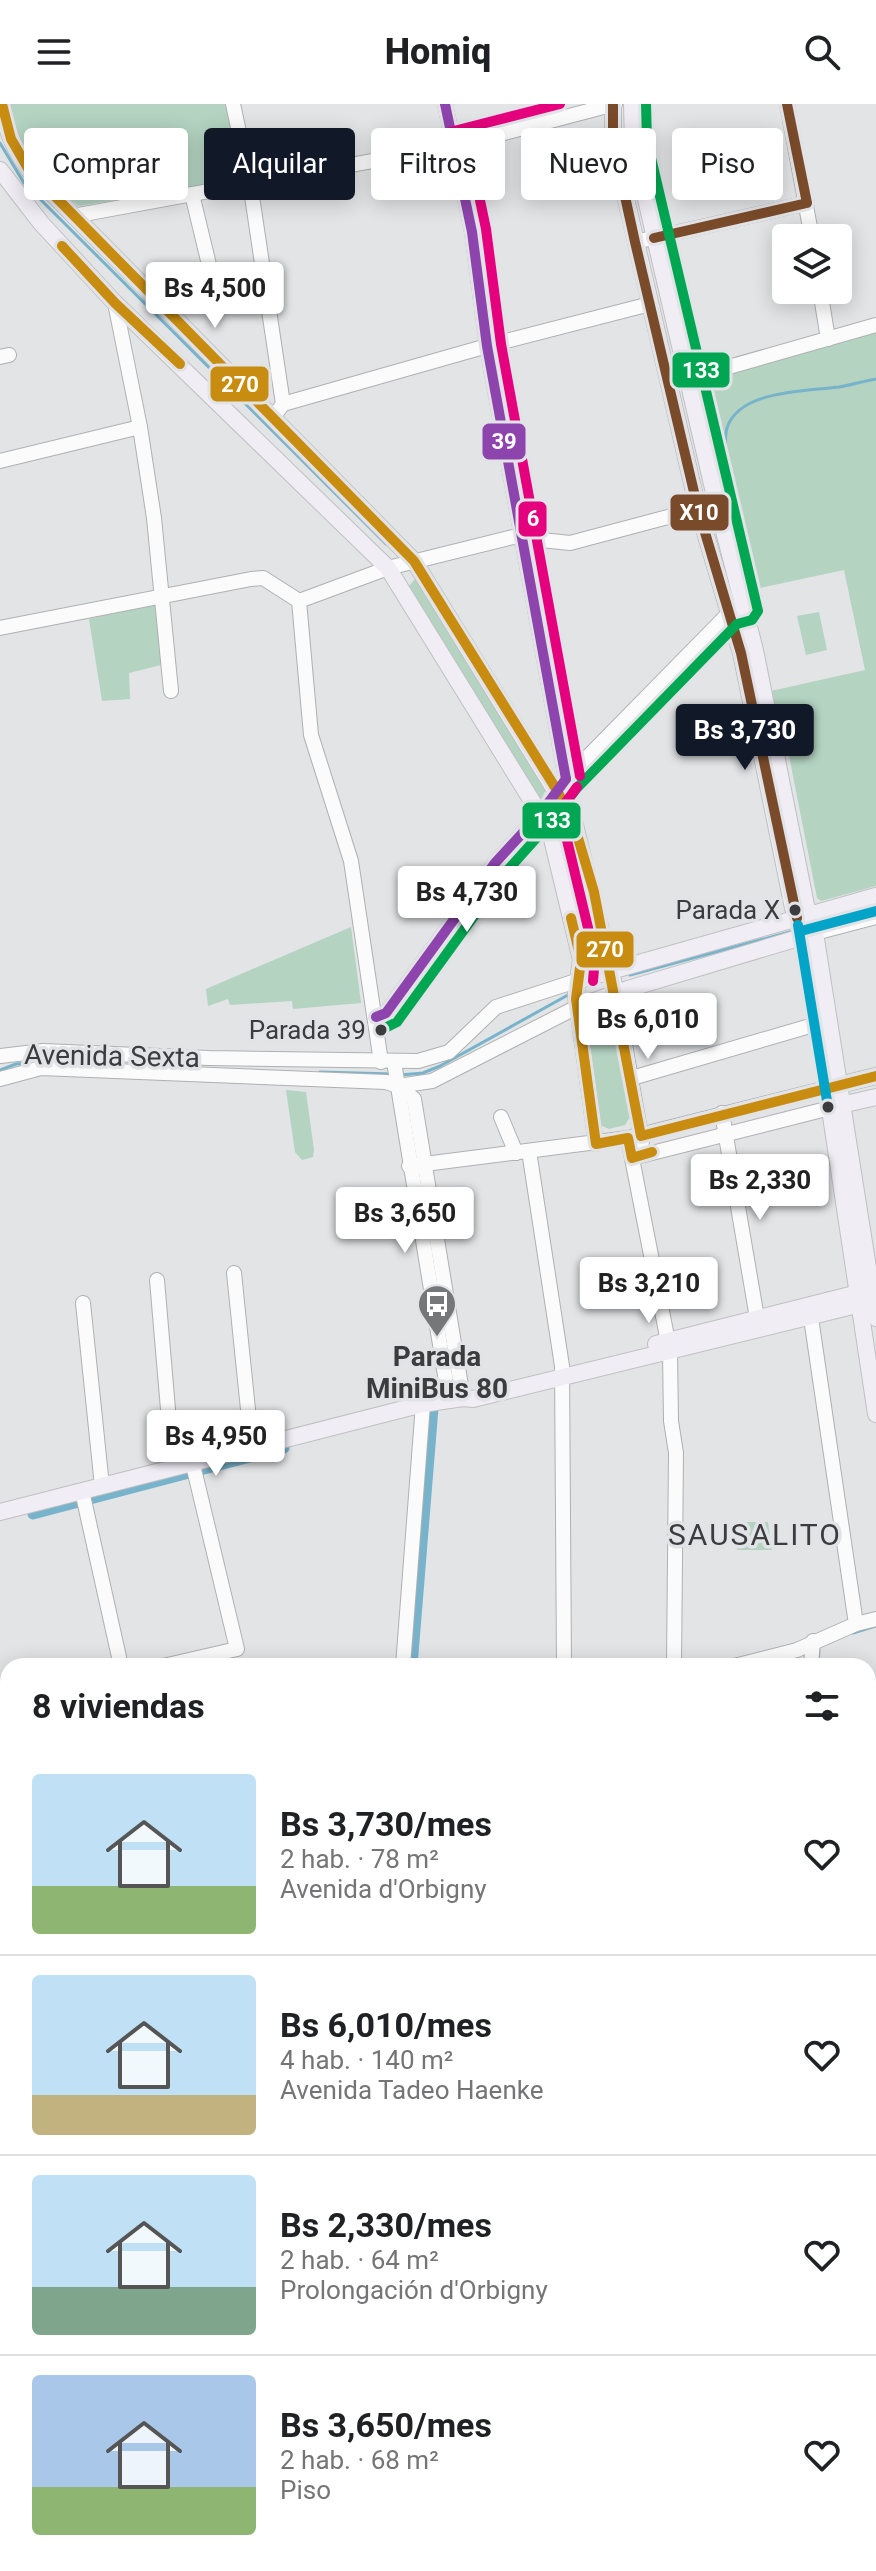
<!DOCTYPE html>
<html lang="es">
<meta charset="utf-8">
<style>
:root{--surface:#fff;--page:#f6f6f6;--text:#202124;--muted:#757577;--line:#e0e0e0;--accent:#111827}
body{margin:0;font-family:Roboto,sans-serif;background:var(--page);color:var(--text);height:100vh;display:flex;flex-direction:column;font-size:30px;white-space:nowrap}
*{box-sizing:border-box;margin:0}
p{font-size:26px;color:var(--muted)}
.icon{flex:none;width:44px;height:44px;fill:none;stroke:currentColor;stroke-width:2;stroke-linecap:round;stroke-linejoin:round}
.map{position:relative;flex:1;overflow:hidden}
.side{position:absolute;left:0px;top:1554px;width:876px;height:914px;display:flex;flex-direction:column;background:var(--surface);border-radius:24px 24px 0 0;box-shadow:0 4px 20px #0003}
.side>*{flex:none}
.top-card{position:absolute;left:24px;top:24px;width:828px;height:72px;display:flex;gap:16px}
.buttons{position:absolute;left:772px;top:120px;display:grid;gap:16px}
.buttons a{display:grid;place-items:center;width:80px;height:80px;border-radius:8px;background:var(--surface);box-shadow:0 4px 20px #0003;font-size:40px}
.price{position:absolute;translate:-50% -68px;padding:0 18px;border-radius:8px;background:#fff;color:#222;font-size:26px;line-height:52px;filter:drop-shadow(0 2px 4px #0008)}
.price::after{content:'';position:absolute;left:50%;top:48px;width:24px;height:18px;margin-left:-12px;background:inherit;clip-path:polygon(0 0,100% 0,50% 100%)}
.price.current{background:var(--accent);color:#fff}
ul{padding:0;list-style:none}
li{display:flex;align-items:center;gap:24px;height:200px;padding:0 32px}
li+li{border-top:2px solid var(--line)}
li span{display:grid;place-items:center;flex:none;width:224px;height:160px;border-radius:8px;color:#555}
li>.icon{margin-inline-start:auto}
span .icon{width:96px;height:96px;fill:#fffc;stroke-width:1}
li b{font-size:34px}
h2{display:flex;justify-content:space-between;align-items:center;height:96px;padding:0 32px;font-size:34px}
.tag{padding:0 28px;border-radius:8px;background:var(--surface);box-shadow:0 4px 20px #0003;font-size:28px;line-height:72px}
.tag.current{background:var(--accent);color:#fff}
header{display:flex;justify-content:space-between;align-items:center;height:104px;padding:0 32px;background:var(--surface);font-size:36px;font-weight:800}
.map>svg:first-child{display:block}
</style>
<header><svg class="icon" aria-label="menu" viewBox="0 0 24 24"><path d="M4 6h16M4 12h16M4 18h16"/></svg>Homiq<svg class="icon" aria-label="search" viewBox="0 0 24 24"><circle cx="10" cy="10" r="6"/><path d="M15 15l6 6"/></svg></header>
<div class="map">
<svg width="876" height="2467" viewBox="0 0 876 2467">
<rect width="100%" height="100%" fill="#e2e4e6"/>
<!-- green -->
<g fill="#b4d3c1">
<path d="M10 0H225L240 65 239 72 234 76 79 102C47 79 10 42 10 0Z"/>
<path d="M876 228V782L821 797 817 794 783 621 779 622 771 587 865 566 844 466 746 487 697 283 698 279Z"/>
<path d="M416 474 547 684 541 695 535 691 409 482Z"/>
<path d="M157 498 161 561 129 569 130 595 102 597 89 515Z"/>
<path d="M819 508 827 546 806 551 797 512Z"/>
<path d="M558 702 574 730 602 854 585 859 550 713Z"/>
<path d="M351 823 361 899 293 905 292 897 230 901 228 895 208 902 206 885Z"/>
<path d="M602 905 615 914 631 1011 625 1021 609 1025 600 1021 585 915 592 907Z"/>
<path d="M286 986 306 988 314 1046 313 1053 302 1056 295 1048Z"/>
<path d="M737 1418H768L772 1446H737Z"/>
</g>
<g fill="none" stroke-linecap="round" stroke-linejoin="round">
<!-- stream -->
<g stroke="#78b3cc" stroke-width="3">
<path d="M0 39 24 79 386 440"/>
<path d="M725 387C732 366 721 345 727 324 739 286 807 287 839 283 851 281 864 277 876 275"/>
<path d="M820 820 876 805"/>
<path d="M630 871 797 826"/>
<path d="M0 966 16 960 39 958"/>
<path d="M320 968 393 970"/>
<path d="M400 971 423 969 440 962 568 891"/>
<path d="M853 1529 876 1522"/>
<path d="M818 1562 819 1546"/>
</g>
<!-- canal -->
<g stroke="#78b3cc" stroke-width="11">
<path d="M33 1410 284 1344"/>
<path d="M412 1562 433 1304 421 1308"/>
</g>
<defs>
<g id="minor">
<path d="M233 0 250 79 283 300"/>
<path d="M445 0 472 128 487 242 566 675"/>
<path d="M787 0 812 134"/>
<path d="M192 90 211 169"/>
<path d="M73 112 454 42 615 0"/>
<path d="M635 138 807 99"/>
<path d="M820 186 828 235"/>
<path d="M115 199 140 323 154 414 171 587"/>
<path d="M0 253 9 251"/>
<path d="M669 280 876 221"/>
<path d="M274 312 283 300 487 242 650 200"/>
<path d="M0 357 140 323"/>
<path d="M299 497 311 631 351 757 381 958"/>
<path d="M299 497 388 464 513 433 570 439 698 405"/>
<path d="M0 524 251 475 263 474 299 497"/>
<path d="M815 829 876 813"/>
<path d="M616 889 642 1038"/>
<path d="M376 913 386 909 495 759 540 710 566 675 730 508 736 506"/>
<path d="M0 952 43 947 209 954 418 957 449 948 496 903 579 876"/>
<path d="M394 958 449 1296"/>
<path d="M632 974 827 917"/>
<path d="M0 975 41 964 386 978 398 982 432 977 577 903 596 1040"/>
<path d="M398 982 414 995 463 1294"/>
<path d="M722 1009 757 1214"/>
<path d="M501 1013 516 1049"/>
<path d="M628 1034 670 1248 671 1317 676 1349 674 1562"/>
<path d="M529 1047 562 1262 564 1562"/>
<path d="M632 1054 830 1004"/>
<path d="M409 1062 628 1034 827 984"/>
<path d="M234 1169 252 1344"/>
<path d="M157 1176 173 1364"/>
<path d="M83 1199 102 1382"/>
<path d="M811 1214 856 1520"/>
<path d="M82 1387 121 1562"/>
<path d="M163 1562 237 1545 194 1365 190 1360"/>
<path d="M403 1562 423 1300"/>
<path d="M734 1562 797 1546 856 1520 876 1515"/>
<path d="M811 1562 813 1537"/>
<path d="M868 1619 876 1617"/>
<path d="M868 1707 876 1705"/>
<path d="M0 1780 8 1779"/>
<path d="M868 1793 876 1791"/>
<path d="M868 1924 876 1922"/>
<path d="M0 1962 8 1961"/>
<path d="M0 1977 8 1975"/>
<path d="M868 2098 876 2097"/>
<path d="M868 2200 876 2199"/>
<path d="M0 2391 8 2390"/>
<path d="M52 2460 53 2467"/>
<path d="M209 2460 210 2467"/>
<path d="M299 2460 300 2467"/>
<path d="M398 2460 399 2467"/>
<path d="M602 2460 603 2467"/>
<path d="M105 2467 140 2460"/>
<path d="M485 2467 506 2460"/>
<path d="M821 2467 853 2461"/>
</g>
<g id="major">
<path d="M2 0C6 27 14 44 29 66L414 457 574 717 616 889"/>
<path d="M613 0V29L617 56 698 405 741 549 793 804 802 820 876 1310"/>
<path d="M632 0 633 39 715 393 755 546 808 811 813 816 815 829 876 1214"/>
<path d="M0 66 41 119 115 199 388 464 540 710 552 735 581 856 576 889 577 903 628 885 815 829"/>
<path d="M579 876 876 792"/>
<path d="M831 983 876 972"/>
<path d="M832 1003 876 993"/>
<path d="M656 1240 866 1187"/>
<path d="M0 1408 423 1300 463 1294 473 1295 869 1198"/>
</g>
</defs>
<!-- minor casing -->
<use href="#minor" stroke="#afb0b2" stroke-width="16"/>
<!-- major casing -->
<use href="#major" stroke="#bfc0c1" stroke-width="18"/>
<!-- minor -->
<use href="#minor" stroke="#fbfbfb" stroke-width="14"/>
<!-- major -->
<use href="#major" stroke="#f0edf5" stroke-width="16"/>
<defs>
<g id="bus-1">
<path d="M613 1V29L617 56 635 138 698 405 741 549 797 814"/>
<path d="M654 134 807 99 787 0"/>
</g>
<g id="bus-2">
<path d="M2 0 11 35 29 66 414 457 558 688 576 727 594 788 641 1032 876 972"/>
<path d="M62 142 115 199 180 260"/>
<path d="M571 814 581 856 576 895 596 1040 628 1034 632 1054 652 1048"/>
</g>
<path id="bus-3" d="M381 926 397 918 506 768 550 719 577 684 737 520 752 516 758 507 647 37 646 0"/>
<g id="bus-4">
<path d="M445 0 472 128 487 242 566 675"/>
<path d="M376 913 386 909 495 759 540 710 566 675"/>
</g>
<g id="bus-5">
<path d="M450 28 560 0"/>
<path d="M468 39 486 125 501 240 580 672"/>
<path d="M577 683 556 712 566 732 595 853 593 877"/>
</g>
<g id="bus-6">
<path d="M798 821 828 1003"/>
<path d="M801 827 876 807"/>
</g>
</defs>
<!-- bus-1 casing -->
<use href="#bus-1" stroke="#e1e3e7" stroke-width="16"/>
<!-- bus-2 casing -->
<use href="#bus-2" stroke="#e1e3e7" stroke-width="16"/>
<!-- bus-3 casing -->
<use href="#bus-3" stroke="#e1e3e7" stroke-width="16"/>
<!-- bus-4 casing -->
<use href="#bus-4" stroke="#e1e3e7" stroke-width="16"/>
<!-- bus-5 casing -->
<use href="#bus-5" stroke="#e1e3e7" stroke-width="16"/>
<!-- bus-6 casing -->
<use href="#bus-6" stroke="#e1e3e7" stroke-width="16"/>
<!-- bus-1 -->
<use href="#bus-1" stroke="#7a4b2a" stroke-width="10"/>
<!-- bus-2 -->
<use href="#bus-2" stroke="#c88c10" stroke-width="10"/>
<!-- bus-3 -->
<use href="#bus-3" stroke="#00a651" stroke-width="10"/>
<!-- bus-4 -->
<use href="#bus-4" stroke="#8e44ad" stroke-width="10"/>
<!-- bus-5 -->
<use href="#bus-5" stroke="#e5007d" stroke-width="10"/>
<!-- bus-6 -->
<use href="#bus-6" stroke="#03a4c7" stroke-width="10"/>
</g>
<!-- icons -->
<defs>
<symbol id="bus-pin" viewBox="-11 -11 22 30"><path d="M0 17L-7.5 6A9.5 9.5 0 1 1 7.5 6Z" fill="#767779" stroke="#e1e3e7"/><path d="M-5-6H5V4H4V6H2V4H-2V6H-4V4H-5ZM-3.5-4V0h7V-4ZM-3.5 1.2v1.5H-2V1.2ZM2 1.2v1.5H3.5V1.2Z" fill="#fff"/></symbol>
</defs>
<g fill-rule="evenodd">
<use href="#bus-pin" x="415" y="1178" width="44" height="60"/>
</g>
<!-- markers -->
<g fill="#3c3c3e" stroke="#e1e3e7" stroke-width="3">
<circle cx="795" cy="806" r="7"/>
<circle cx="381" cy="926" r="7"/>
<circle cx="828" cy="1003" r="7"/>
</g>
<g text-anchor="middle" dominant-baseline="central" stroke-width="7" stroke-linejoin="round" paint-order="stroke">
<!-- bus labels -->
<g font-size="26" fill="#3c3c3e" stroke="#e1e3e7" text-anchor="end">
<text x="780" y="806">Parada X</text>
<text x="366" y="926">Parada 39</text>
</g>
<!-- street labels -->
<g font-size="28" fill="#3c3c3e" stroke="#e1e3e7">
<text transform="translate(112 952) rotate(1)">Avenida Sexta</text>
</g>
<!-- poi labels -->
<g font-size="28" font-weight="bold" fill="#3c3c3e" stroke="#e1e3e7">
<text x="437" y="1252">Parada<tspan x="437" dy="32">MiniBus 80</tspan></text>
</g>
<!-- neighbourhood labels -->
<g font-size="30" letter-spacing="2" fill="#3c3c3e" stroke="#e1e3e7">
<text x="755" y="1430">SAUSALITO</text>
</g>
</g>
<g stroke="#e1e3e7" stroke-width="3">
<rect x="671" y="247" width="60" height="38" rx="8" fill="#00a651"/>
<rect x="209" y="261" width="61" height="38" rx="8" fill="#c88c10"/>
<rect x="481" y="318" width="46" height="39" rx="8" fill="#8e44ad"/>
<rect x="669" y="389" width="61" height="39" rx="8" fill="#7a4b2a"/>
<rect x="517" y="396" width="31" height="38" rx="8" fill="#e5007d"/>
<rect x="521" y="697" width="61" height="39" rx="8" fill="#00a651"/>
<rect x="575" y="826" width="60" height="39" rx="8" fill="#c88c10"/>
</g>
<g font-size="22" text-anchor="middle" font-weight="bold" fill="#fff">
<text x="701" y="274">133</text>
<text x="240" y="288">270</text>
<text x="504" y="345">39</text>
<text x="699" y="416">X10</text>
<text x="533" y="422">6</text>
<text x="552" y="724">133</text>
<text x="605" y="853">270</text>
</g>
</svg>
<div class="buttons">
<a><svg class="icon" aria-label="layers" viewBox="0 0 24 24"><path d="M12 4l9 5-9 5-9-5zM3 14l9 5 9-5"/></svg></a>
</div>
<b class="price" style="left:215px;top:226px">Bs 4,500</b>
<b class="price current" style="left:745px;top:668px">Bs 3,730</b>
<b class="price" style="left:467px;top:830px">Bs 4,730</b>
<b class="price" style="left:648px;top:957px">Bs 6,010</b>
<b class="price" style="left:760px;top:1118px">Bs 2,330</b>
<b class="price" style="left:405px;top:1151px">Bs 3,650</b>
<b class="price" style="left:649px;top:1221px">Bs 3,210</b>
<b class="price" style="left:216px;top:1374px">Bs 4,950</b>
<div class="top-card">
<a class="tag">Comprar</a>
<a class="tag current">Alquilar</a>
<a class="tag">Filtros</a>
<a class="tag">Nuevo</a>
<a class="tag">Piso</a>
</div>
<section class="side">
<h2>8 viviendas<svg class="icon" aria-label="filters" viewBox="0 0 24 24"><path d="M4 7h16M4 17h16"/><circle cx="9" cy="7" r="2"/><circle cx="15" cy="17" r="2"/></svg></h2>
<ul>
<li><span style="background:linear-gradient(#bfe0f5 70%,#8fb573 0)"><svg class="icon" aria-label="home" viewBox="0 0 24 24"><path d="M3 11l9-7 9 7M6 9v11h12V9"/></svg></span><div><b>Bs 3,730/mes</b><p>2 hab. · 78 m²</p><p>Avenida d'Orbigny</p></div><svg class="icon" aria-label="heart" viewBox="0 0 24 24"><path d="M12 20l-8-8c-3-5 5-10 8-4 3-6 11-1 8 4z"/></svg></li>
<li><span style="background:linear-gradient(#bfe0f5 75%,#c2b280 0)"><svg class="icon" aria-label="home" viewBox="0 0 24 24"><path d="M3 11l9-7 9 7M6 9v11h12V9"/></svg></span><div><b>Bs 6,010/mes</b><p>4 hab. · 140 m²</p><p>Avenida Tadeo Haenke</p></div><svg class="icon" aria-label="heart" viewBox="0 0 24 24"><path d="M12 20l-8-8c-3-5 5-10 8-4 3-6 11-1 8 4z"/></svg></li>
<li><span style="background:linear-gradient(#bfe0f5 70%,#7fa58c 0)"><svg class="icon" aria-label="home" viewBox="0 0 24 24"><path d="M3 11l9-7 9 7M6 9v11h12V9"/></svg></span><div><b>Bs 2,330/mes</b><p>2 hab. · 64 m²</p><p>Prolongación d'Orbigny</p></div><svg class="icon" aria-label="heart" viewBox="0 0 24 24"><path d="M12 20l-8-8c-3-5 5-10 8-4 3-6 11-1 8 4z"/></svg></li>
<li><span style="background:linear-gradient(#a9c7e8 70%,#8fb573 0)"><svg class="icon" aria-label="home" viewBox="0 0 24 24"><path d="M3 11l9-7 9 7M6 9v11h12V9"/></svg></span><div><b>Bs 3,650/mes</b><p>2 hab. · 68 m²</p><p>Piso</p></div><svg class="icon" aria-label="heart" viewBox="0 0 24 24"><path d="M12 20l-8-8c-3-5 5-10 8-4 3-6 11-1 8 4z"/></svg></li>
</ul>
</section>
</div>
